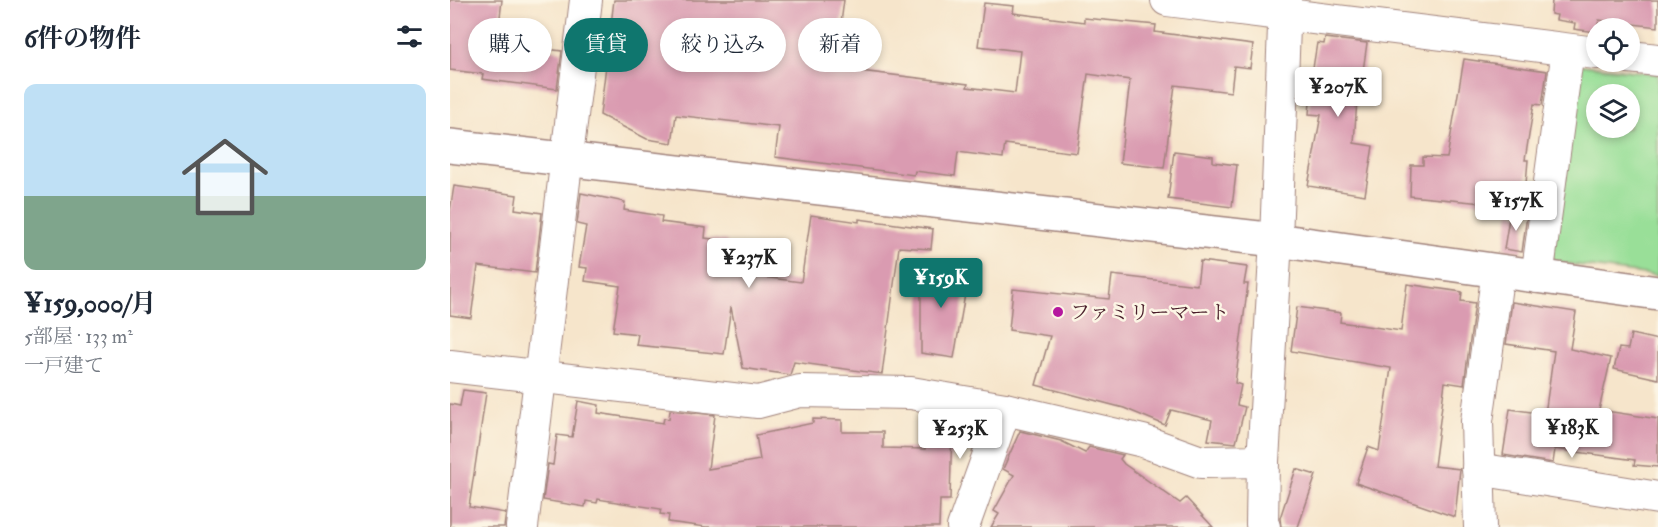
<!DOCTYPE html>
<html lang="ja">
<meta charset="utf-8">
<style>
:root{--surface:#fff;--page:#f6f6f7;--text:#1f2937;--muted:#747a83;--line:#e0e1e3;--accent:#0f766e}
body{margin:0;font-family:"IM FELL Double Pica","Noto Serif JP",serif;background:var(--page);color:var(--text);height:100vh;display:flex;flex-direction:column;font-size:22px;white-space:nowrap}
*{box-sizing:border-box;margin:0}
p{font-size:20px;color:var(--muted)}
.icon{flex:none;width:33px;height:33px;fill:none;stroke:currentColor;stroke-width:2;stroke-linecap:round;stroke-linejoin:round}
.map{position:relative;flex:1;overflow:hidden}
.sheet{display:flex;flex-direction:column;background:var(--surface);width:450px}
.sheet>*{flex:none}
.top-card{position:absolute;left:18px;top:18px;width:570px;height:54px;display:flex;gap:12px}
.buttons{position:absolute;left:1136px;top:18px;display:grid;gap:12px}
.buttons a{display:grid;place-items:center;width:54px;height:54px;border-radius:50%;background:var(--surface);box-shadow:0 3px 9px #0003;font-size:30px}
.price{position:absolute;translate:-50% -51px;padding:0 14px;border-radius:6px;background:#fff;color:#222;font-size:20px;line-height:39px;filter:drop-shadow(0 2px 3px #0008)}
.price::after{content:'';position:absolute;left:50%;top:36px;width:18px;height:14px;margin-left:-9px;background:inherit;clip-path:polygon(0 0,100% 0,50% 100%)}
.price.active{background:var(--accent);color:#fff}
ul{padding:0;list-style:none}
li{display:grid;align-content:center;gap:12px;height:318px;padding:0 24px}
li+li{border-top:2px solid var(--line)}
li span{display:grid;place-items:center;height:186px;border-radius:12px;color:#555}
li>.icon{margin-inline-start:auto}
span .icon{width:108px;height:108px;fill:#fffc;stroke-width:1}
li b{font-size:26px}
h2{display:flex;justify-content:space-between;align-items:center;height:72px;padding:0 24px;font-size:26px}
.pill{padding:0 21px;border-radius:27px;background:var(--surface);box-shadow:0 3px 9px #0003;font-size:21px;line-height:54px}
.pill.active{background:var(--accent);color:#fff}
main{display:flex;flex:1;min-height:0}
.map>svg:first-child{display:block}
</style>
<main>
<section class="sheet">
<h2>6件の物件<svg class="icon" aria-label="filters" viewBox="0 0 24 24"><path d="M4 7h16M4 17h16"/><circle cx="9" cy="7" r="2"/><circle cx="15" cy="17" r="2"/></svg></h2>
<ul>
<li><span style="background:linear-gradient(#bfe0f5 60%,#7fa58c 0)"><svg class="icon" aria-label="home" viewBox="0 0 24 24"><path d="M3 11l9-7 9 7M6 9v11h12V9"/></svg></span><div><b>¥159,000/月</b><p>5部屋 · 133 m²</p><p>一戸建て</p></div></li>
</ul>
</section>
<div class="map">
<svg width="1208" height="527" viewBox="0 0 1208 527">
<rect width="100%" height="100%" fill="#fcf5e5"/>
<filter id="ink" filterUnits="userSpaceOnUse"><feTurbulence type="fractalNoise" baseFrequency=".0167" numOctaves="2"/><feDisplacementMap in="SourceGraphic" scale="12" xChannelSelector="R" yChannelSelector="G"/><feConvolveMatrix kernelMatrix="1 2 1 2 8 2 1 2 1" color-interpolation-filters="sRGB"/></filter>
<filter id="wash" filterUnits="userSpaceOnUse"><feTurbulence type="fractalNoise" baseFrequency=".008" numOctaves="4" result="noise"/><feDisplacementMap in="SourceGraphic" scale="24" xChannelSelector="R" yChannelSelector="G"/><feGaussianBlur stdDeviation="1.35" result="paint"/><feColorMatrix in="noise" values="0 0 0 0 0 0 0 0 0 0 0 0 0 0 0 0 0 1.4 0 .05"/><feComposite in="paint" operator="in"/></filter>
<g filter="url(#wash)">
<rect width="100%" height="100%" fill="#f6e5cb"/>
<!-- green -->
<path fill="#99df98" stroke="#727f62" stroke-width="1.5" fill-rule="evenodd" d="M1132 65 1208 74V276L1105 262 1099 249 1123 71ZM1146 94H1179V128H1146Z"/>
<g id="blocks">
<!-- building -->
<g fill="#da9bb1">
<path d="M0 0H52L47 43 112 51 107 89 32 79 33 74 0 70Z"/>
<path d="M164 0H394L385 68 518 84 517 87 565 93 570 51 528 46 534 3 564 6 563 13 634 22V18L706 25 705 32 803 45 800 68 784 66 781 92 725 85 714 168 670 163 680 80 638 74 627 153 555 144 553 158 508 152 505 176 465 171 464 175 325 157 329 127 226 115 222 143 197 139 150 115Z"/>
<path d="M1102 0H1208V27L1149 20 1146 32 1124 29 1125 23 1106 20 1107 15 1101 14Z"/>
<path d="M875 38 917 43 913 71 909 70 904 143 923 146 915 195 858 186 871 115 859 114 863 68 867 43 874 44Z"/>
<path d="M1014 59 1097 71 1092 105 1084 104 1075 160H1078L1074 207 960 196 961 165H973V157L997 158Z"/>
<path d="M724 151 763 156V162L787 165 782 207 718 199Z"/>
<path d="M4 186 67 195 65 209 92 213 85 273 28 266 21 318 0 315V211Z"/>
<path d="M131 193 175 202 174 210 212 216 211 222 256 228 255 238 277 241 273 272 351 282 361 215 409 222V219L483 229 481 249 449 247 432 374 344 362 340 375 293 368 281 307 274 354 186 345 188 334 163 331 170 286 135 281 137 268 129 267 136 226 127 224Z"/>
<path d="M1060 212 1077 215 1072 252 1054 249Z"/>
<path d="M750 261 797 267 794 284H798L785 383 791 385 787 405 795 407 786 443 758 440 762 420 721 410 715 425 674 408 586 385 600 336 559 330 563 289 659 299 662 275 747 285Z"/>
<path d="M471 264 519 271 504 358 471 353Z"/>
<path d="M957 284 1012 292 1011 301 1025 303 1014 385 995 382 984 466 1010 469 1005 517 906 483 918 447 929 451 941 368 841 351 847 307 891 313 890 322 951 331Z"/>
<path d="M1062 302 1126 312 1120 349 1161 358 1149 410 1208 419V467L1184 465 1185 460 1105 449 1103 463 1053 455 1060 409 1095 414 1104 351 1056 344Z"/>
<path d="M1181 334 1208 340V379L1164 369 1169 348 1178 349Z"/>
<path d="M13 390 36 393 19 507 56 513 54 527H0V404L10 406Z"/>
<path d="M128 401 149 405 148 413 213 423 214 418 219 419 220 410 265 415 258 469 310 460 306 435 363 423V419L392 420V432H433V448L475 449 476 423 502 424 500 500H490L489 527H256L218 522 219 515 210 514 211 509 148 499 147 503 136 501 135 507 93 500 98 464 103 465 107 435 122 437Z"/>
<path d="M570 431 611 441 635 453 639 447 673 455 670 459 674 464 730 503 736 498 763 527H541L549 514 544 511 564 475 553 469Z"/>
<path d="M846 469 866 475 848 527H831L830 518Z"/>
</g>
</g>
</g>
<g filter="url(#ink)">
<use href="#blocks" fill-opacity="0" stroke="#a0827b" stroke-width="1.5"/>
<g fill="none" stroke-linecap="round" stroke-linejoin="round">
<defs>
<g id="minor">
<path d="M717 0 1146 53"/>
<path d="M1179 57 1208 60"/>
<path d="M1087 277 1118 50"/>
<path d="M0 366 308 402 350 391 461 393 555 409 693 441 751 462 813 461 826 240 835 0"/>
<path d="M813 461 812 525 814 527"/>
<path d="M1028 469 1208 498"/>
<path d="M72 527 136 0"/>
<path d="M513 527 555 409"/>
<path d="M1030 527 1027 421 1048 271"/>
</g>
<path id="tertiary" d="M0 146 826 240 1208 293"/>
</defs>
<!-- minor casing -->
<use href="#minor" stroke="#a0827b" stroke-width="34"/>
<!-- tertiary casing -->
<use href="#tertiary" stroke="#a0827b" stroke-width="36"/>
<!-- minor -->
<use href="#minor" stroke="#fff" stroke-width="32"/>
<!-- tertiary -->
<use href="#tertiary" stroke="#fff" stroke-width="33"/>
</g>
</g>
<!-- markers -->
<circle fill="#b5179e" stroke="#fcf5e5" stroke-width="2" cx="608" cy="312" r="6"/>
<g text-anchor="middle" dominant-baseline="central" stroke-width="5" stroke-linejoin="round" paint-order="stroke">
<!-- poi labels -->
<g font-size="20" fill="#4a1f2b" stroke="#fcf5e5" text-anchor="start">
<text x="620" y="312">ファミリーマート</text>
</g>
</g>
</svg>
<div class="buttons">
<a><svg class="icon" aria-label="locate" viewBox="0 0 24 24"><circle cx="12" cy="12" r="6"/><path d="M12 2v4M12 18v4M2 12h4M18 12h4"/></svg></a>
<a><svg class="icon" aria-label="layers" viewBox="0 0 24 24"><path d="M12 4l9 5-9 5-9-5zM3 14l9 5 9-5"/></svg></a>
</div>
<b class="price" style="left:888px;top:118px">¥207K</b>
<b class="price" style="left:1066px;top:232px">¥157K</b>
<b class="price" style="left:299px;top:289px">¥237K</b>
<b class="price active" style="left:491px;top:309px">¥159K</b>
<b class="price" style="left:1122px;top:459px">¥183K</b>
<b class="price" style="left:510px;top:460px">¥253K</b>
<div class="top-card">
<a class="pill">購入</a>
<a class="pill active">賃貸</a>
<a class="pill">絞り込み</a>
<a class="pill">新着</a>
</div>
</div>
</main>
